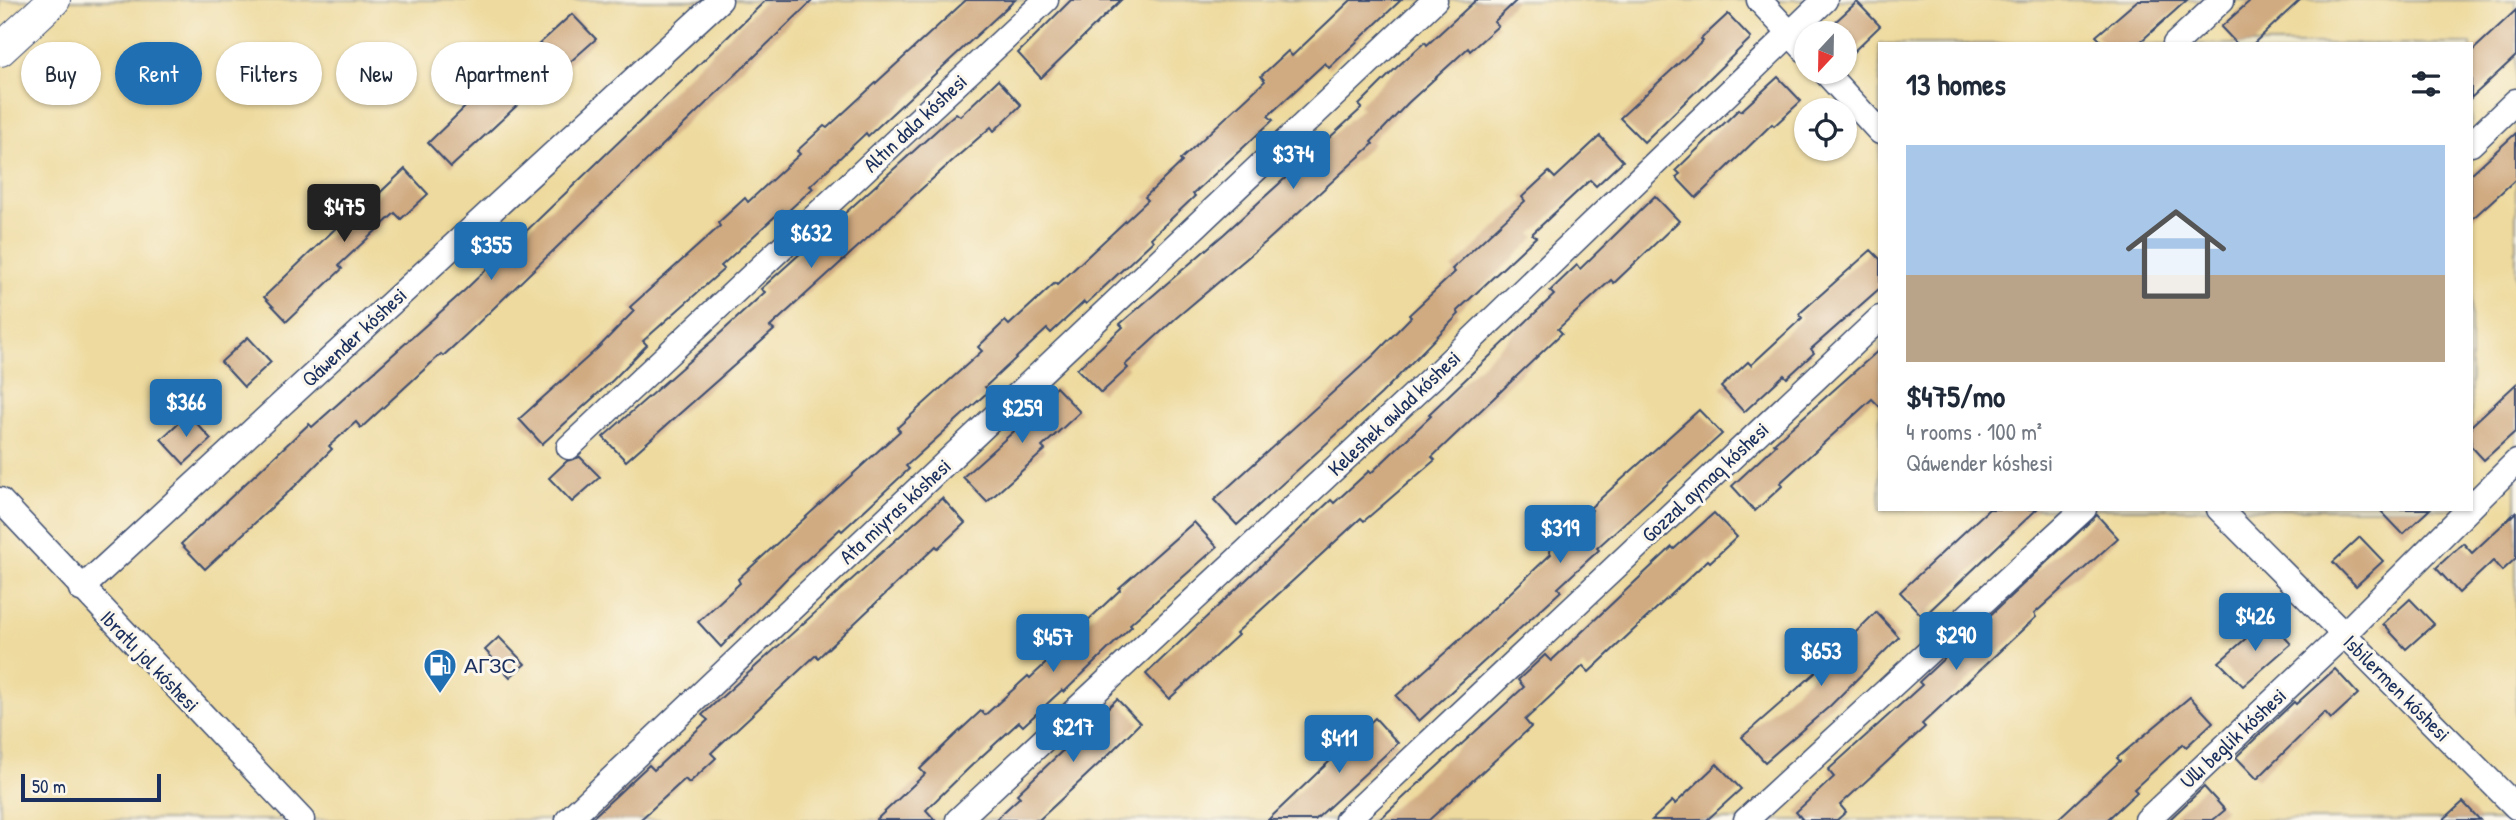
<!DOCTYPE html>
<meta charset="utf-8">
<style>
:root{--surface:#fff;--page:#f6f6f7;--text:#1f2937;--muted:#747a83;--line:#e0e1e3;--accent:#1f6fb2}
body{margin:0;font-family:"Patrick Hand",sans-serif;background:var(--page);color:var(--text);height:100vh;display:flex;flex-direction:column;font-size:26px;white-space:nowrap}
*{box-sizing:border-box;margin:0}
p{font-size:23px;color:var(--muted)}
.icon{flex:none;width:38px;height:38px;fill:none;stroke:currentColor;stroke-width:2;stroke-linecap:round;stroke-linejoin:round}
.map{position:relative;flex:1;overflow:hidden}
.sheet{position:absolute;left:1878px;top:42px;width:595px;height:469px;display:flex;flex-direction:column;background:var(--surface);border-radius:0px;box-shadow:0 2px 5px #0004}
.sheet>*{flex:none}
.banner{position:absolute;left:21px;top:42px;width:665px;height:63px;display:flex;gap:14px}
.needle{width:46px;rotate:202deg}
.fabs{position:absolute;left:1794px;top:21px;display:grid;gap:14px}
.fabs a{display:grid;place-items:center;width:63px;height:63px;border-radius:50%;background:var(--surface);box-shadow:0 2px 5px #0004;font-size:35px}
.scale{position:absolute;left:21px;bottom:18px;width:140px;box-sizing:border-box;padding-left:7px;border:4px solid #1b2f5e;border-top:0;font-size:19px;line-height:24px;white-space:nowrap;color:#1b2f5e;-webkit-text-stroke:5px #fbf7ec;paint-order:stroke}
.price{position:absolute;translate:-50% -60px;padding:0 16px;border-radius:7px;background:var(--accent);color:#fff;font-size:23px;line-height:46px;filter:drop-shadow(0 2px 4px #0008)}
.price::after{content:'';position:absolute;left:50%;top:42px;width:21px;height:16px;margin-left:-10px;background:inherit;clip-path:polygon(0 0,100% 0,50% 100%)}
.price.selected{background:#222;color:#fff}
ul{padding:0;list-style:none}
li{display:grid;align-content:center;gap:14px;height:371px;padding:0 28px}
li+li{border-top:2px solid var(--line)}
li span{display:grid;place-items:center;height:217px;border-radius:0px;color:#555}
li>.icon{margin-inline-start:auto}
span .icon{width:126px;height:126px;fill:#fffc;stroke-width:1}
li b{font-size:30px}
h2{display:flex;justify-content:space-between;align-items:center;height:84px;padding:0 28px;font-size:30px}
.pill{padding:0 24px;border-radius:32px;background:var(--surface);box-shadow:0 2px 5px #0004;font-size:24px;line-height:63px}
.pill.selected{background:var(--accent);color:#fff}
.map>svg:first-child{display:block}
</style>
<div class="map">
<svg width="2516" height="820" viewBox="0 0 2516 820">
<rect width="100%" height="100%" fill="#fbf7ec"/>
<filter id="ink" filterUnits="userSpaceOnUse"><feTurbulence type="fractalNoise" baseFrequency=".0143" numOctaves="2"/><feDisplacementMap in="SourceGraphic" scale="14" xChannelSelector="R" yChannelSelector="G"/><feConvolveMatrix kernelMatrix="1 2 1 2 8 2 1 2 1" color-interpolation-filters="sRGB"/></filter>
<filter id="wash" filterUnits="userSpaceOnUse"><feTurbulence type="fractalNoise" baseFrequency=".00686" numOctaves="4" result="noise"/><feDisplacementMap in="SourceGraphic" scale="28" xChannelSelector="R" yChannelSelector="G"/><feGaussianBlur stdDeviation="1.57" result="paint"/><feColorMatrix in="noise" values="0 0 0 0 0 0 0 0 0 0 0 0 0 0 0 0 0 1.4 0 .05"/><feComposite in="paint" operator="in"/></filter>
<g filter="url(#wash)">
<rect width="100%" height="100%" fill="#efe9cf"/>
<!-- sand -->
<path fill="#eeda9e" stroke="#84847e" stroke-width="2" fill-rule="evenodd" d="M0 0H2516V820H0ZM1806 33H1844V72H1806ZM1880 44H2471V509H1880ZM1806 110H1844V149H1806Z"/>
<g id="blocks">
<!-- building -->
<g fill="#d0aa81">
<path d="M766 0H813L470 331 443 356 441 354 361 428 356 422 329 446 332 449 295 486 205 569 181 544 309 424 312 427 465 290Z"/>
<path d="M966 0H1015L868 136 866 133 810 186 813 188 785 214 782 210 721 266 724 269 643 341 647 345 613 380 542 444 519 419 598 348 634 311 630 307 720 226 718 223 745 198 748 202 800 154 797 151 824 126 827 128Z"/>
<path d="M1071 0H1121L1041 78 1018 53Z"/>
<path d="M1351 0H1401L1329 68 1325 63 1268 116 1273 120 1193 194 1195 196 1151 238 1153 241 1086 304 1084 302 1051 333 1047 329 985 387 989 391 906 466 909 469 842 531 840 529 787 578 721 647 698 622 740 583 738 579 900 431 897 428 982 351 978 347 1005 321 1009 325 1055 283 1057 285 1148 200 1145 197 1182 162 1180 160 1265 81 1261 76 1288 51 1292 56Z"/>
<path d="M1476 0H1517L1494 22 1498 26 1470 51 1468 48 1408 103 1371 142 1373 144 1266 242 1176 318 1125 365 1128 368 1101 393 1077 369 1123 327 1120 324 1224 234 1362 108 1359 105 1397 67 1425 42 1427 45Z"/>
<path d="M2138 0H2187L2138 44H2104L2096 36Z"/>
<path d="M2251 0H2300L2253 44H2237L2221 27Z"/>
<path d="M1857 2 1880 26 1853 52 1844 43V33H1823Z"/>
<path d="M2516 10V56L2471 98V52Z"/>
<path d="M572 14 596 39 526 101 524 99 451 167 428 143 488 85 491 88Z"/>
<path d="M1728 14 1751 38 1644 142 1620 118 1703 41 1701 39Z"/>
<path d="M1778 77 1801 101 1774 126 1772 124 1696 198 1676 177 1680 174 1676 170 1739 109 1741 111Z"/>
<path d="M998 80 1021 105 994 131 991 127 951 162 770 327 774 330 746 355 626 461 603 437 713 340 765 292 761 289 916 149 956 113 960 116Z"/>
<path d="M2516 133V179L2471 220V174Z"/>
<path d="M1600 136 1623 161 1596 186 1590 180 1532 234 1536 237 1457 311 1459 314 1381 394 1237 525 1214 500 1374 355 1411 317 1409 315 1455 272 1452 269 1525 201 1522 197 1549 172 1555 178Z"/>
<path d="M405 169 428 194 401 219 395 213 339 265 342 269 287 321 264 297 338 226 335 223 362 198 368 204Z"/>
<path d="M1655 196 1679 221 1614 283 1611 280 1558 329 1562 333 1432 457 1435 460 1364 521 1361 518 1236 633 1238 635 1169 699 1146 674 1331 500 1334 503 1369 471 1371 473 1431 416 1429 414 1554 295 1550 291 1577 265 1580 269Z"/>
<path d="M1871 250 1880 259V288L1811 349 1814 353 1787 378 1784 375 1744 412 1721 387 1748 362 1751 365 1802 318 1799 314Z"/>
<path d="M248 337 271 362 244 387 221 362Z"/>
<path d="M1880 349V407L1872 399 1780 483 1782 486 1755 511 1732 486 1776 445 1774 443Z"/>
<path d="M2516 384V431L2484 460 2471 446V426Z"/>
<path d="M1056 387 1080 412 1042 447 1045 450 987 502 963 477 1032 415 1029 413Z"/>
<path d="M1699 410 1722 434 1597 548 1599 550 1558 588 1561 591 1419 721 1396 696 1474 627 1551 554 1549 551 1592 510 1590 508Z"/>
<path d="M188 414 211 439 184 464 161 439Z"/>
<path d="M580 457 600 477 572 502 549 478 567 461Z"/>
<path d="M942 498 965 523 938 548 936 546 818 658 816 655 711 753 716 758 689 783 685 779 640 820H590L649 765 654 770 708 720 702 715Z"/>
<path d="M1989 509H2037L1923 617 1900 592Z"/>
<path d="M2379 509H2430L2403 534Z"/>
<path d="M2516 512V558L2502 571 2493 561 2459 593 2436 568 2463 543 2472 553Z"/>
<path d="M1714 513 1737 537 1710 562 1708 560 1589 672 1583 666 1525 720 1531 727 1504 752 1429 820H1379L1524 687 1518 680 1545 655 1551 661 1672 547 1674 549Z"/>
<path d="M2097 515 2118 538 2034 614 2036 617 1922 724 1925 727 1840 805 1846 812 1837 820H1803L1796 812 1834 777 1828 770 1922 685 1919 682Z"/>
<path d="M1194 522 1217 547 1130 624 1132 626 1064 692 1062 690 1023 726 1019 722 969 768 926 810 935 820H876L925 774 920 769 954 736 981 711 985 715 1028 676 1030 678 1084 628 1082 626 1120 590 1119 588Z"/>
<path d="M2360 537 2383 561 2356 586 2333 562Z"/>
<path d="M2410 599 2434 624 2406 649 2383 624Z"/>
<path d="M1876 612 1899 637 1830 706 1765 762 1742 737 1814 674Z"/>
<path d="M2268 619 2291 644 2243 686 2219 662Z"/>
<path d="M499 637 525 664 510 677 485 650Z"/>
<path d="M2335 669 2358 694 2331 719 2325 712 2257 779 2236 757 2294 702 2296 704Z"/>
<path d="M2190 697 2213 722 2186 747 2183 744 2134 789 2137 792 2107 820H2057L2120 761 2117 758Z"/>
<path d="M1117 699 1140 723 1103 760 1039 820H995L1020 797 1017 794Z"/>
<path d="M1375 718 1398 743 1315 820H1268Z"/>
<path d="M1717 764 1741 789 1707 820H1652L1672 801 1675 804Z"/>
<path d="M2204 787 2225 810 2213 820H2169Z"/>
<path d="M2463 802 2480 820H2443Z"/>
</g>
</g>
</g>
<g filter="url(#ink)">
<use href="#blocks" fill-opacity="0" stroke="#3b4b6f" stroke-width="2"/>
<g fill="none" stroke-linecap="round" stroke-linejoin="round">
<defs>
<g id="minor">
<path d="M1759 0 1806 51"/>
<path d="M2175 44 2222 0"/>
<path d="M1825 72 1880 132"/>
<path d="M2471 144 2516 101"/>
<path d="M569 447 1046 0"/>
<path d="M0 500 302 820"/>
<path d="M2471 507 2516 462"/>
<path d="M2219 509 2516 807"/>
<path d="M81 589 720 0"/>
<path d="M568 820 1435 0"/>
<path d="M958 820 1438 372 1825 0"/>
<path d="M1347 820 1880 318"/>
<path d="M1746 820 2084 509"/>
<path d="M2147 820 2343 635 2469 509"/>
</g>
<path id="major" d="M0 50 54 0"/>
</defs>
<!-- minor casing -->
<use href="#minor" stroke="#3b4b6f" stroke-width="27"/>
<!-- major casing -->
<use href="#major" stroke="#3b4b6f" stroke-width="34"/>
<!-- minor -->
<use href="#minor" stroke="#fff" stroke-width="24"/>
<!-- major -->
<use href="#major" stroke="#fff" stroke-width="32"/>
</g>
</g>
<!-- icons -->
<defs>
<symbol id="fuel-pin" viewBox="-11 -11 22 30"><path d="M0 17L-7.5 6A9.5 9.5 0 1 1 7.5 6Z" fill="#1f6fb2" stroke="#fbf7ec"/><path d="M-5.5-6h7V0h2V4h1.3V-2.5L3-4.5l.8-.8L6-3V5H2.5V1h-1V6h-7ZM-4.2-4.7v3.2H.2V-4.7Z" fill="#fff"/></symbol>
</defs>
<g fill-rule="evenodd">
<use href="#fuel-pin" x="421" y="646" width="38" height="52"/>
</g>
<g text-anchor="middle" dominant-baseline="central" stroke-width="6" stroke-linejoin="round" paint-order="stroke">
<!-- street labels -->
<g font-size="21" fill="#1b2f5e" stroke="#fbf7ec">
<text transform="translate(915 123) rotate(-43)">Altın dala kóshesi</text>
<text transform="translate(354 337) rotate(-43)">Qáwender kóshesi</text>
<text transform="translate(1394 413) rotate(-43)">Keleshek awlad kóshesi</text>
<text transform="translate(1705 482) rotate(-43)">Gozzal aymaq kóshesi</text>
<text transform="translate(895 511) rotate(-43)">Ata miyras kóshesi</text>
<text transform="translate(150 661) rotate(46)">Ibratlı jol kóshesi</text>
<text transform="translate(2397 688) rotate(45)">Isbilermen kóshesi</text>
<text transform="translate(2233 738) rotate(-43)">Ullı beglik kóshesi</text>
</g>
<!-- poi labels -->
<g font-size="21" fill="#1b2f5e" stroke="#fbf7ec" text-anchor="start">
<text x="464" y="665">АГЗС</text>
</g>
</g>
</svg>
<div class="fabs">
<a><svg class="needle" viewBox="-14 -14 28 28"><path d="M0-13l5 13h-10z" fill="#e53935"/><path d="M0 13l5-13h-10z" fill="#747a83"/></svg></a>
<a><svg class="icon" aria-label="locate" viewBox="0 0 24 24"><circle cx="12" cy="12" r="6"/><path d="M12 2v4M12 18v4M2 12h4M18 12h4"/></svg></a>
</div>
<div class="scale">50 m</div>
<b class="price" style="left:1293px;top:191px">$374</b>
<b class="price selected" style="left:344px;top:244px">$475</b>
<b class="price" style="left:811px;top:270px">$632</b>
<b class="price" style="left:491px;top:282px">$355</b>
<b class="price" style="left:186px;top:439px">$366</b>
<b class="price" style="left:1022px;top:445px">$259</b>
<b class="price" style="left:1560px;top:565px">$319</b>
<b class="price" style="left:2255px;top:653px">$426</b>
<b class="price" style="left:1956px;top:672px">$290</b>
<b class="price" style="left:1053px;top:674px">$457</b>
<b class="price" style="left:1821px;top:688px">$653</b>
<b class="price" style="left:1073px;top:764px">$217</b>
<b class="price" style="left:1339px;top:775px">$411</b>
<div class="banner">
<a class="pill">Buy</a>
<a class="pill selected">Rent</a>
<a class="pill">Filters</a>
<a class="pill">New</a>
<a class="pill">Apartment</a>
</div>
<section class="sheet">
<h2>13 homes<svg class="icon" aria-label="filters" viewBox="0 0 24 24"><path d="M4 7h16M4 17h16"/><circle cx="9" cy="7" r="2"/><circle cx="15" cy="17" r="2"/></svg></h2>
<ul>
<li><span style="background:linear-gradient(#a9c7e8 60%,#b9a48a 0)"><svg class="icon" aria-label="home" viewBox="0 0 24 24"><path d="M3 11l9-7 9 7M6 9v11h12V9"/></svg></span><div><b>$475/mo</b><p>4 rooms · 100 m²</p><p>Qáwender kóshesi</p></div></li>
</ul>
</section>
</div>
